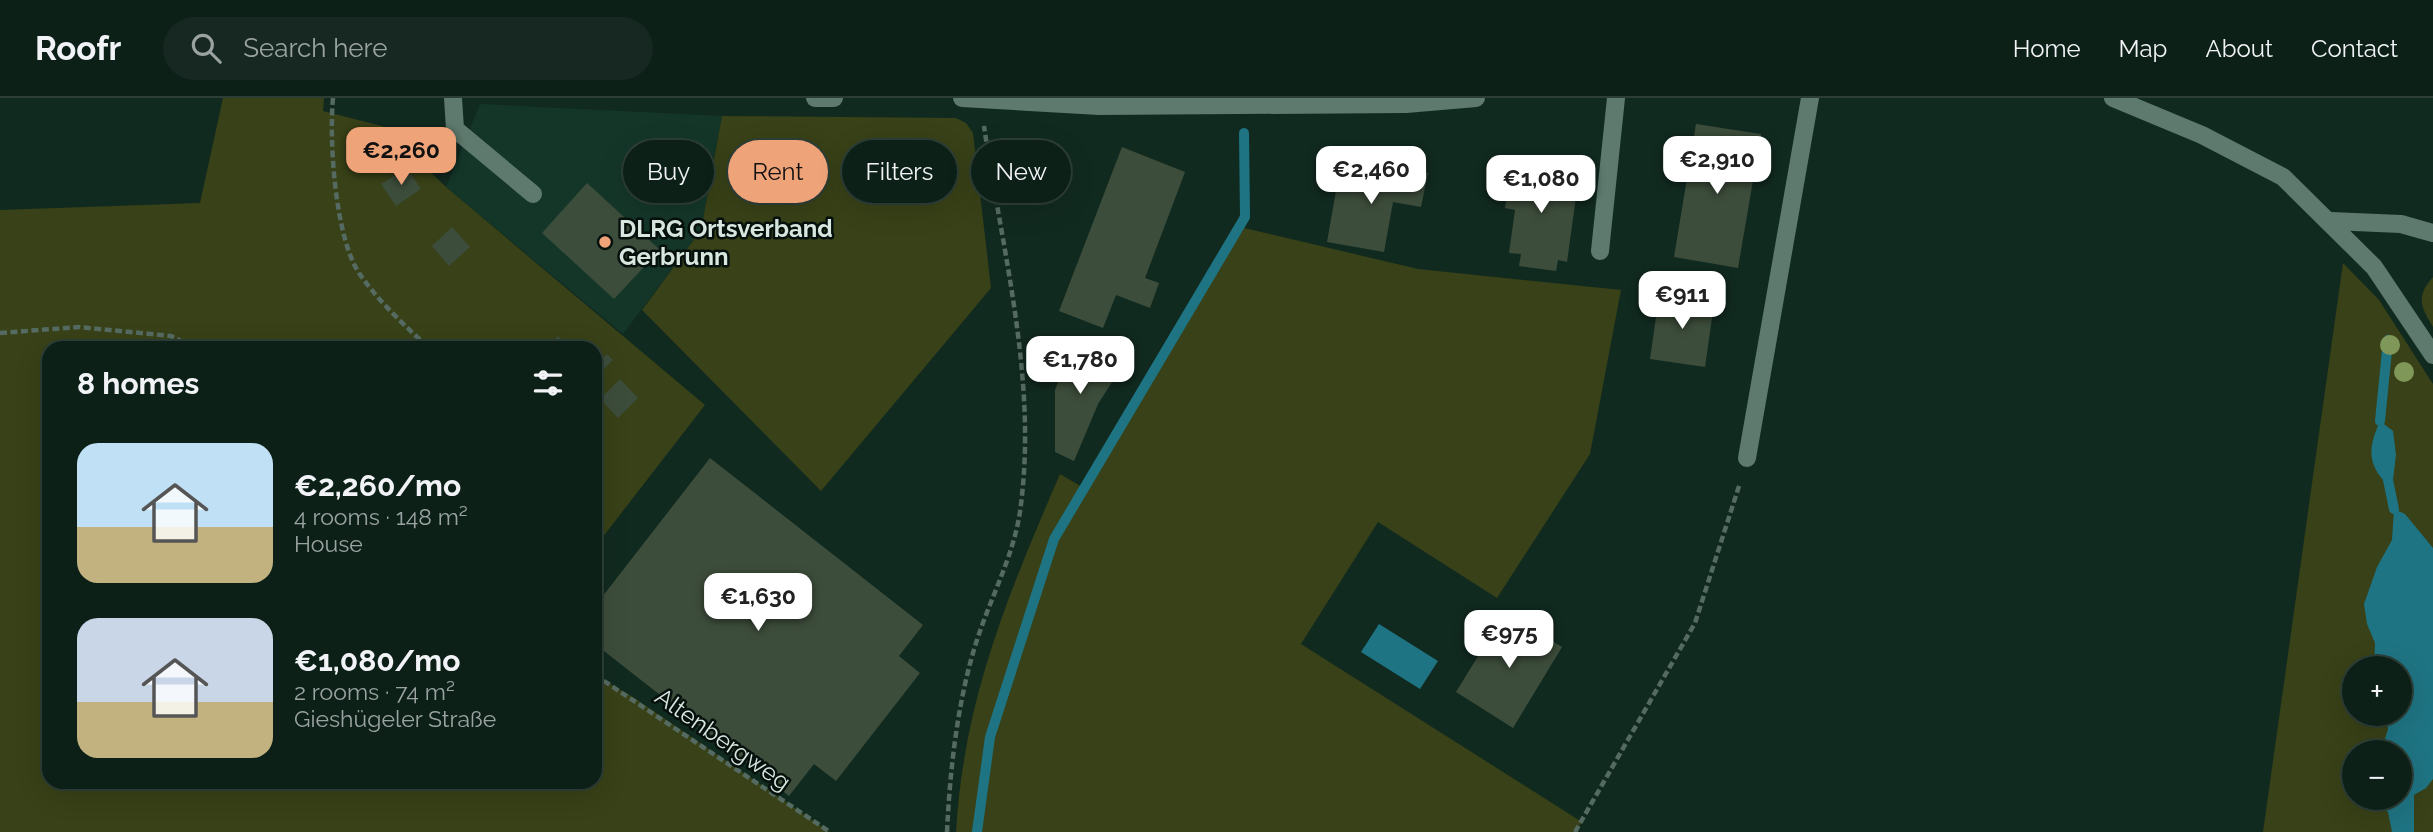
<!DOCTYPE html>
<meta charset="utf-8">
<style>
:root{--surface:#0d2018;--page:#162821;--text:#f1f3f6;--muted:#9aa3a2;--line:#2d3e37;--accent:#efa378}
body{margin:0;font-family:Raleway,sans-serif;background:var(--page);color:var(--text);height:100vh;display:flex;flex-direction:column;font-size:26px;white-space:nowrap}
*{box-sizing:border-box;margin:0}
p{font-size:23px;color:var(--muted)}
.icon{flex:none;width:38px;height:38px;fill:none;stroke:currentColor;stroke-width:2;stroke-linecap:round;stroke-linejoin:round}
.map{position:relative;flex:1;overflow:hidden}
.side{position:absolute;left:42px;top:243px;width:560px;height:448px;display:flex;flex-direction:column;background:var(--surface);border-radius:21px;box-shadow:0 7px 28px #0002,0 0 0 2px var(--line)}
.side>*{flex:none}
.hud{position:absolute;left:623px;top:42px;width:665px;height:63px;display:flex;gap:14px}
.controls{position:absolute;left:2342px;top:558px;display:grid;gap:14px}
.controls a{display:grid;place-items:center;width:70px;height:70px;border-radius:50%;background:var(--surface);box-shadow:0 7px 28px #0002,0 0 0 2px var(--line);font-size:35px}
.price{position:absolute;translate:-50% -60px;padding:0 16px;border-radius:14px;background:#fff;color:#222;font-size:23px;line-height:46px;filter:drop-shadow(0 2px 4px #0008)}
.price::after{content:'';position:absolute;left:50%;top:42px;width:21px;height:16px;margin-left:-10px;background:inherit;clip-path:polygon(0 0,100% 0,50% 100%)}
.price.on{background:var(--accent);color:#111}
ul{padding:0;list-style:none}
li{display:flex;align-items:center;gap:21px;height:175px;padding:0 35px}
li span{display:grid;place-items:center;flex:none;width:196px;height:140px;border-radius:21px;color:#555}
li>.icon{margin-inline-start:auto}
span .icon{width:84px;height:84px;fill:#fffc;stroke-width:1}
li b{font-size:30px}
h2{display:flex;justify-content:space-between;align-items:center;height:84px;padding:0 35px;font-size:30px}
.chip{padding:0 24px;border-radius:32px;background:var(--surface);box-shadow:0 7px 28px #0002,0 0 0 2px var(--line);font-size:24px;line-height:63px}
.chip.on{background:var(--accent);color:#111}
header{display:flex;align-items:center;gap:42px;box-sizing:border-box;height:98px;padding:0 35px;background:var(--surface);border-bottom:2px solid var(--line)}
header strong{font-size:33px}
nav{display:flex;gap:38px;margin-inline-start:auto;font-size:24px}
.search{width:490px;height:63px;background:var(--page);display:flex;align-items:center;gap:18px;box-sizing:border-box;padding:0 24px;border-radius:38px;color:var(--muted);font-size:26px}
.map>svg:first-child{display:block}
</style>
<header>
<strong>Roofr</strong>
<div class="search"><svg class="icon" aria-label="search" viewBox="0 0 24 24"><circle cx="10" cy="10" r="6"/><path d="M15 15l6 6"/></svg>Search here</div>
<nav><a>Home</a><a>Map</a><a>About</a><a>Contact</a></nav>
</header>
<div class="map">
<svg width="2433" height="734" viewBox="0 0 2433 734">
<rect width="100%" height="100%" fill="#112a20"/>
<!-- built -->
<path fill="#143629" d="M480 6 722 18 701 132 623 236 446 89Z"/>
<!-- green -->
<g fill="#384117" fill-rule="evenodd">
<path d="M223 0H324L323 13 382 28 446 89 705 307 595 449V250H49V684H595V577L633 599 830 734H0V112L200 105Z"/>
<path d="M722 18 956 20 966 25 973 35 991 190 821 393 642 212 701 132Z"/>
<path d="M1240 129 1418 171 1621 192 1590 356 1497 500 1378 424 1301 546 1582 724 1575 734H956C964 600 1008 497 1060 376L1084 390Z"/>
<path d="M2343 165 2379 202 2433 286V734H2263ZM2354 570H2399V616H2354ZM2354 654H2399V700H2354Z"/>
<path d="M2433 179V229C2420 208 2416 198 2433 179Z"/>
</g>
<!-- water -->
<g fill="#1f7483">
<path d="M2380 323 2393 333 2396 357 2393 382H2383C2366 362 2370 346 2380 323Z"/>
<path d="M2394 411 2405 416 2433 450V681L2426 690 2414 697V734H2392L2388 714 2374 700H2399V654H2381L2388 631 2387 616H2399V570H2374L2375 545 2367 526 2364 506 2377 469 2392 442Z"/>
<path d="M1379 526 1438 563 1420 591 1361 554Z"/>
</g>
<g fill="none" stroke-linecap="round" stroke-linejoin="round">
<!-- stream -->
<g stroke="#1f7483" stroke-width="10">
<path d="M2380 323 2388 242"/>
<path d="M2388 382 2394 411"/>
<path d="M977 734 990 639 1054 441 1245 119 1244 35"/>
</g>
</g>
<!-- building -->
<g fill="#3d4d3b">
<path d="M1696 26 1761 36 1738 170 1674 159Z"/>
<path d="M1122 49 1185 74 1145 180 1159 185 1150 210 1116 197 1103 230 1059 213Z"/>
<path d="M1511 67 1579 77 1567 164 1558 162 1556 173 1519 168 1521 156 1509 155 1515 112 1505 110Z"/>
<path d="M407 70 421 91 396 108 381 86Z"/>
<path d="M1340 70 1397 80 1399 70 1428 75 1421 109 1393 104 1384 154 1327 144Z"/>
<path d="M587 85 660 152 614 201 542 135Z"/>
<path d="M452 129 470 149 449 168 432 148Z"/>
<path d="M1659 198 1714 206 1705 269 1650 261Z"/>
<path d="M558 238 569 250H545Z"/>
<path d="M1072 244 1123 267 1098 306 1074 363 1055 354V292Z"/>
<path d="M607 256 613 262 603 272 597 265Z"/>
<path d="M620 281 638 300 618 320 600 301Z"/>
<path d="M710 360 923 527 899 558 920 575 836 683 814 666 789 698 595 546V508Z"/>
<path d="M1505 514 1562 549 1513 630 1456 594Z"/>
</g>
<g fill="none" stroke-linecap="round" stroke-linejoin="round">
<!-- path -->
<g stroke="#556b62" stroke-width="4.5" stroke-dasharray="7 3.5" stroke-linecap="butt">
<path d="M333 0C329 44 335 138 359 175 378 203 404 227 429 250"/>
<path d="M0 235 79 229 171 238 195 250"/>
<path d="M595 577 830 734"/>
<path d="M947 734C950 670 958 597 979 536 994 492 1016 452 1021 406 1037 280 1002 152 984 28"/>
<path d="M1575 734 1695 525 1740 385"/>
</g>
<!-- minor -->
<g stroke="#5e796d" stroke-width="18">
<path d="M453 0 455 31 533 96"/>
<path d="M815 0H834"/>
<path d="M962 0 1099 8 1406 6 1476 0"/>
<path d="M2113 0 2202 37 2283 79 2374 169 2433 257"/>
<path d="M2331 123 2401 126 2433 135"/>
<path d="M1600 153 1616 0"/>
<path d="M1747 360 1810 0"/>
</g>
</g>
<!-- trees -->
<g fill="#80975a">
<circle cx="2390" cy="247" r="10"/>
<circle cx="2404" cy="274" r="10"/>
</g>
<!-- markers -->
<circle fill="#efa378" stroke="#06100c" stroke-width="2.5" cx="605" cy="144" r="7"/>
<g text-anchor="middle" dominant-baseline="central" stroke-width="5" stroke-linejoin="round" paint-order="stroke">
<!-- poi labels -->
<g font-size="24" font-weight="bold" fill="#d8e7e0" stroke="#06100c" text-anchor="start">
<text x="619" y="130">DLRG Ortsverband<tspan x="619" dy="28">Gerbrunn</tspan></text>
</g>
<!-- street labels -->
<g font-size="24" fill="#d8e7e0" stroke="#06100c">
<text transform="translate(723 641) rotate(35)">Altenbergweg</text>
</g>
</g>
</svg>
<div class="controls">
<a>+</a>
<a>−</a>
</div>
<b class="price on" style="left:401px;top:89px">€2,260</b>
<b class="price" style="left:1717px;top:98px">€2,910</b>
<b class="price" style="left:1371px;top:108px">€2,460</b>
<b class="price" style="left:1541px;top:117px">€1,080</b>
<b class="price" style="left:1682px;top:233px">€911</b>
<b class="price" style="left:1080px;top:298px">€1,780</b>
<b class="price" style="left:758px;top:535px">€1,630</b>
<b class="price" style="left:1509px;top:572px">€975</b>
<div class="hud">
<a class="chip">Buy</a>
<a class="chip on">Rent</a>
<a class="chip">Filters</a>
<a class="chip">New</a>
</div>
<section class="side">
<h2>8 homes<svg class="icon" aria-label="filters" viewBox="0 0 24 24"><path d="M4 7h16M4 17h16"/><circle cx="9" cy="7" r="2"/><circle cx="15" cy="17" r="2"/></svg></h2>
<ul>
<li><span style="background:linear-gradient(#bfe0f5 60%,#c2b280 0)"><svg class="icon" aria-label="home" viewBox="0 0 24 24"><path d="M3 11l9-7 9 7M6 9v11h12V9"/></svg></span><div><b>€2,260/mo</b><p>4 rooms · 148 m²</p><p>House</p></div></li>
<li><span style="background:linear-gradient(#c9d6e8 60%,#c2b280 0)"><svg class="icon" aria-label="home" viewBox="0 0 24 24"><path d="M3 11l9-7 9 7M6 9v11h12V9"/></svg></span><div><b>€1,080/mo</b><p>2 rooms · 74 m²</p><p>Gieshügeler Straße</p></div></li>
</ul>
</section>
</div>
